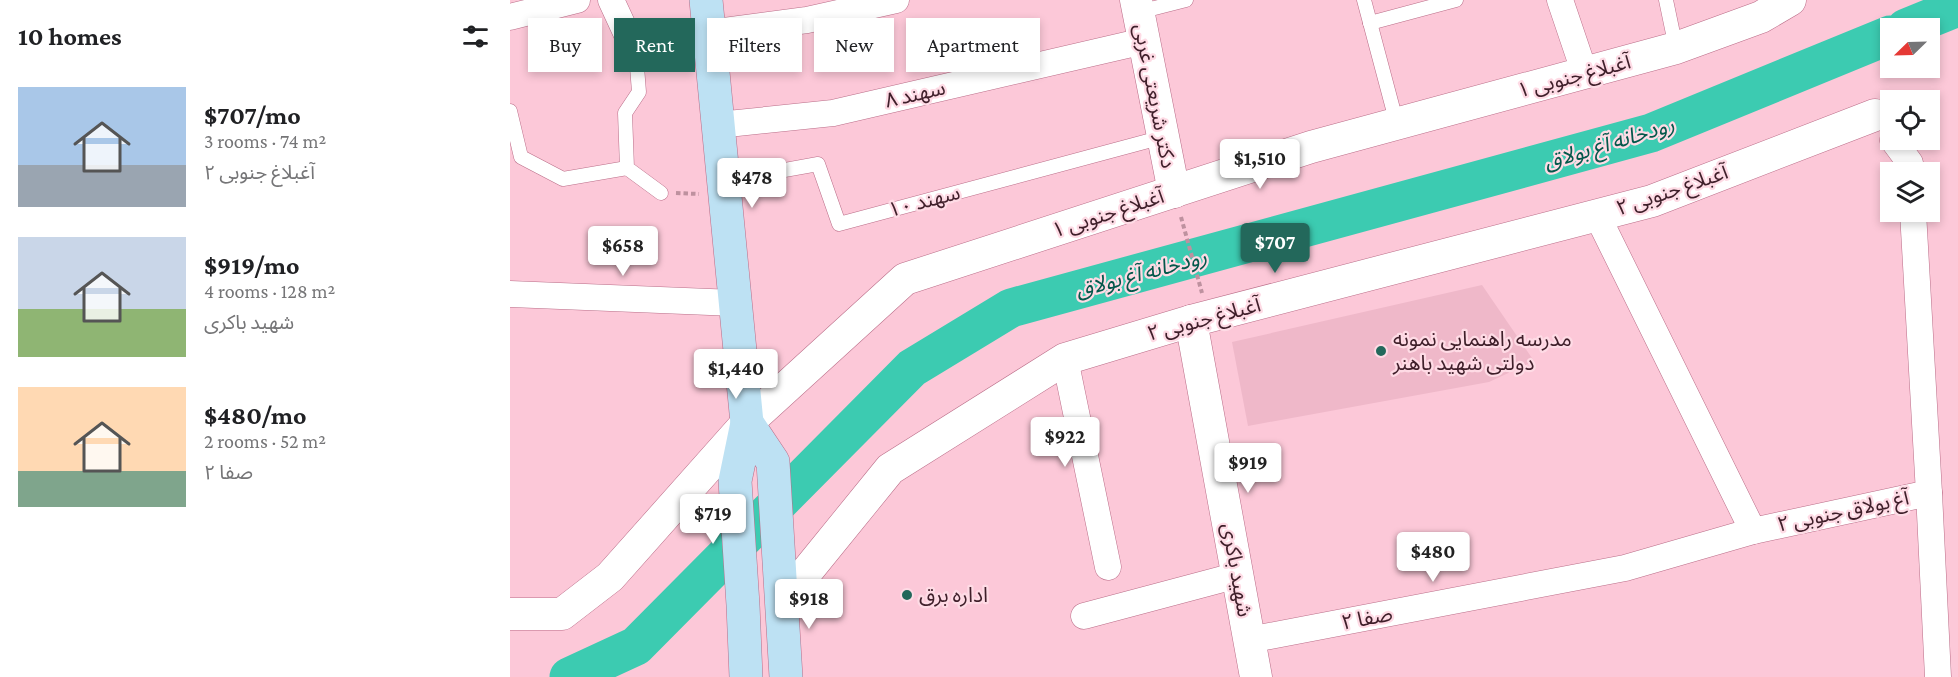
<!DOCTYPE html>
<meta charset="utf-8">
<style>
:root{--surface:#fff;--page:#f2f2f2;--text:#202124;--muted:#757577;--accent:#23685b}
body{margin:0;font-family:"Crimson Pro","Noto Sans Arabic",serif;background:var(--page);color:var(--text);height:100vh;display:flex;flex-direction:column;font-size:22px;white-space:nowrap}
*{box-sizing:border-box;margin:0}
p{font-size:20px;color:var(--muted)}
.icon{flex:none;width:33px;height:33px;fill:none;stroke:currentColor;stroke-width:2;stroke-linecap:round;stroke-linejoin:round}
.map{position:relative;flex:1;overflow:hidden}
.panel{display:flex;flex-direction:column;background:var(--surface);width:510px}
.panel>*{flex:none}
.banner{position:absolute;left:18px;top:18px;width:570px;height:54px;display:flex;gap:12px}
.needle{width:39px;rotate:247deg}
.controls{position:absolute;left:1370px;top:18px;display:grid;gap:12px}
.controls a{display:grid;place-items:center;width:60px;height:60px;border-radius:0px;background:var(--surface);box-shadow:0 3px 9px #0003;font-size:30px}
.price{position:absolute;translate:-50% -51px;padding:0 14px;border-radius:6px;background:#fff;color:#222;font-size:20px;line-height:39px;filter:drop-shadow(0 2px 3px #0008)}
.price::after{content:'';position:absolute;left:50%;top:36px;width:18px;height:14px;margin-left:-9px;background:inherit;clip-path:polygon(0 0,100% 0,50% 100%)}
.price.selected{background:var(--accent);color:#fff}
ul{padding:0;list-style:none}
li{display:flex;align-items:center;gap:18px;height:150px;padding:0 18px}
li span{display:grid;place-items:center;flex:none;width:168px;height:120px;border-radius:0px;color:#555}
li>.icon{margin-inline-start:auto}
span .icon{width:72px;height:72px;fill:#fffc;stroke-width:1}
li b{font-size:26px}
h2{display:flex;justify-content:space-between;align-items:center;height:72px;padding:0 18px;font-size:26px}
.tag{padding:0 21px;border-radius:0px;background:var(--surface);box-shadow:0 3px 9px #0003;font-size:21px;line-height:54px}
.tag.selected{background:var(--accent);color:#fff}
main{display:flex;flex:1;min-height:0}
.map>svg:first-child{display:block}
</style>
<main>
<section class="panel">
<h2>10 homes<svg class="icon" aria-label="filters" viewBox="0 0 24 24"><path d="M4 7h16M4 17h16"/><circle cx="9" cy="7" r="2"/><circle cx="15" cy="17" r="2"/></svg></h2>
<ul>
<li><span style="background:linear-gradient(#a9c7e8 65%,#9aa5b1 0)"><svg class="icon" aria-label="home" viewBox="0 0 24 24"><path d="M3 11l9-7 9 7M6 9v11h12V9"/></svg></span><div><b>$707/mo</b><p>3 rooms · 74 m²</p><p>آغبلاغ جنوبی ۲</p></div></li>
<li><span style="background:linear-gradient(#c9d6e8 60%,#8fb573 0)"><svg class="icon" aria-label="home" viewBox="0 0 24 24"><path d="M3 11l9-7 9 7M6 9v11h12V9"/></svg></span><div><b>$919/mo</b><p>4 rooms · 128 m²</p><p>شهید باکری</p></div></li>
<li><span style="background:linear-gradient(#ffd9b3 70%,#7fa58c 0)"><svg class="icon" aria-label="home" viewBox="0 0 24 24"><path d="M3 11l9-7 9 7M6 9v11h12V9"/></svg></span><div><b>$480/mo</b><p>2 rooms · 52 m²</p><p>صفا ۲</p></div></li>
</ul>
</section>
<div class="map">
<svg width="1448" height="677" viewBox="0 0 1448 677">
<rect width="100%" height="100%" fill="#fcc8d8"/>
<!-- built -->
<path fill="#efb8c9" d="M972 285 1024 361 979 382 738 426 722 342Z"/>
<g fill="none" stroke-linecap="round" stroke-linejoin="round">
<!-- river -->
<g stroke="#3ccbb1" stroke-width="39">
<path d="M1396 28 1448 7"/>
<path d="M59 677 126 646 402 368 501 308 1141 133 1380 35"/>
</g>
<defs>
<g id="service">
<path d="M854 0 887 124"/>
<path d="M1156 0 1166 48"/>
<path d="M629 12 676 0"/>
<path d="M860 23 946 0"/>
<path d="M126 54 129 92 115 113 117 168 151 193"/>
<path d="M0 111 11 157 53 179 117 168"/>
<path d="M213 181 308 164 329 224 653 137"/>
</g>
<g id="minor">
<path d="M101 0 126 54 199 33 297 20 386 0"/>
<path d="M1050 0 1075 74"/>
<path d="M0 17 67 0"/>
<path d="M208 125 323 113 634 41"/>
<path d="M1383 140 1400 163 1401 172"/>
<path d="M1087 215 1243 531"/>
<path d="M0 294 225 303"/>
<path d="M555 359 598 567"/>
<path d="M1419 493 1428 677"/>
<path d="M574 616 728 575"/>
<path d="M739 640 1115 568 1243 531 1419 493 1403 212"/>
</g>
<g id="tertiary">
<path d="M626 0 664 192"/>
<path d="M681 321 746 677"/>
<path d="M272 602 380 469 555 359 681 321 1142 201 1365 115"/>
<path d="M0 614H52L100 577 237 423 395 279 801 147 1166 48 1251 17 1280 0"/>
</g>
<g id="secondary">
<path d="M196 0 237 423"/>
<path d="M236 677 233 605 225 481 237 423 263 462 276 677"/>
</g>
</defs>
<!-- service casing -->
<use href="#service" stroke="#ba6d88" stroke-width="15"/>
<!-- minor casing -->
<use href="#minor" stroke="#ba6d88" stroke-width="27"/>
<!-- tertiary casing -->
<use href="#tertiary" stroke="#ba6d88" stroke-width="33"/>
<!-- secondary casing -->
<use href="#secondary" stroke="#ba6d88" stroke-width="34"/>
<!-- path -->
<g stroke="#be919f" stroke-width="4" stroke-dasharray="4.5 3" stroke-linecap="butt">
<path d="M166 193 189 194"/>
<path d="M671 217 692 293"/>
</g>
<!-- service -->
<use href="#service" stroke="#fff" stroke-width="14"/>
<!-- minor -->
<use href="#minor" stroke="#fff" stroke-width="26"/>
<!-- tertiary -->
<use href="#tertiary" stroke="#fff" stroke-width="32"/>
<!-- secondary -->
<use href="#secondary" stroke="#bde1f3" stroke-width="33"/>
</g>
<!-- markers -->
<g fill="#23685b" stroke="#fedbe5" stroke-width="2">
<circle cx="871" cy="351" r="6"/>
<circle cx="397" cy="595" r="6"/>
</g>
<g text-anchor="middle" dominant-baseline="central" stroke-width="4.5" stroke-linejoin="round" paint-order="stroke">
<!-- street labels -->
<g font-size="21" fill="#3f1f2a" stroke="#fedbe5">
<text transform="translate(1064 76) rotate(-15)">آغبلاغ جنوبی ۱</text>
<text transform="translate(405 94) rotate(-13)">سهند ۸</text>
<text transform="translate(645 96) rotate(79)">دکتر شریعتی غربی</text>
<text transform="translate(1162 190) rotate(-19)">آغبلاغ جنوبی ۲</text>
<text transform="translate(414 201) rotate(-15)">سهند ۱۰</text>
<text transform="translate(598 213) rotate(-18)">آغبلاغ جنوبی ۱</text>
<text transform="translate(694 319) rotate(-15)">آغبلاغ جنوبی ۲</text>
<text transform="translate(1333 511) rotate(-12)">آغ بولاق جنوبی ۲</text>
<text transform="translate(727 570) rotate(80)">شهید باکری</text>
<text transform="translate(857 618) rotate(-11)">صفا ۲</text>
</g>
<!-- poi labels -->
<g font-size="21" fill="#3f1f2a" stroke="#fedbe5" text-anchor="start">
<text x="883" y="339">مدرسه راهنمایی نمونه<tspan x="883" dy="24">دولتی شهید باهنر</tspan></text>
<text x="409" y="595">اداره برق</text>
</g>
<!-- water labels -->
<g font-size="22" font-style="italic" fill="#04584b" stroke="#fedbe5">
<text transform="translate(1099 143) rotate(-17)">رودخانه آغ بولاق</text>
<text transform="translate(631 273) rotate(-15)">رودخانه آغ بولاق</text>
</g>
</g>
</svg>
<div class="controls">
<a><svg class="needle" viewBox="-14 -14 28 28"><path d="M0-13l5 13h-10z" fill="#e53935"/><path d="M0 13l5-13h-10z" fill="#757577"/></svg></a>
<a><svg class="icon" aria-label="locate" viewBox="0 0 24 24"><circle cx="12" cy="12" r="6"/><path d="M12 2v4M12 18v4M2 12h4M18 12h4"/></svg></a>
<a><svg class="icon" aria-label="layers" viewBox="0 0 24 24"><path d="M12 4l9 5-9 5-9-5zM3 14l9 5 9-5"/></svg></a>
</div>
<b class="price" style="left:750px;top:190px">$1,510</b>
<b class="price" style="left:242px;top:209px">$478</b>
<b class="price selected" style="left:765px;top:274px">$707</b>
<b class="price" style="left:113px;top:277px">$658</b>
<b class="price" style="left:226px;top:400px">$1,440</b>
<b class="price" style="left:555px;top:468px">$922</b>
<b class="price" style="left:738px;top:494px">$919</b>
<b class="price" style="left:203px;top:545px">$719</b>
<b class="price" style="left:923px;top:583px">$480</b>
<b class="price" style="left:299px;top:630px">$918</b>
<div class="banner">
<a class="tag">Buy</a>
<a class="tag selected">Rent</a>
<a class="tag">Filters</a>
<a class="tag">New</a>
<a class="tag">Apartment</a>
</div>
</div>
</main>
